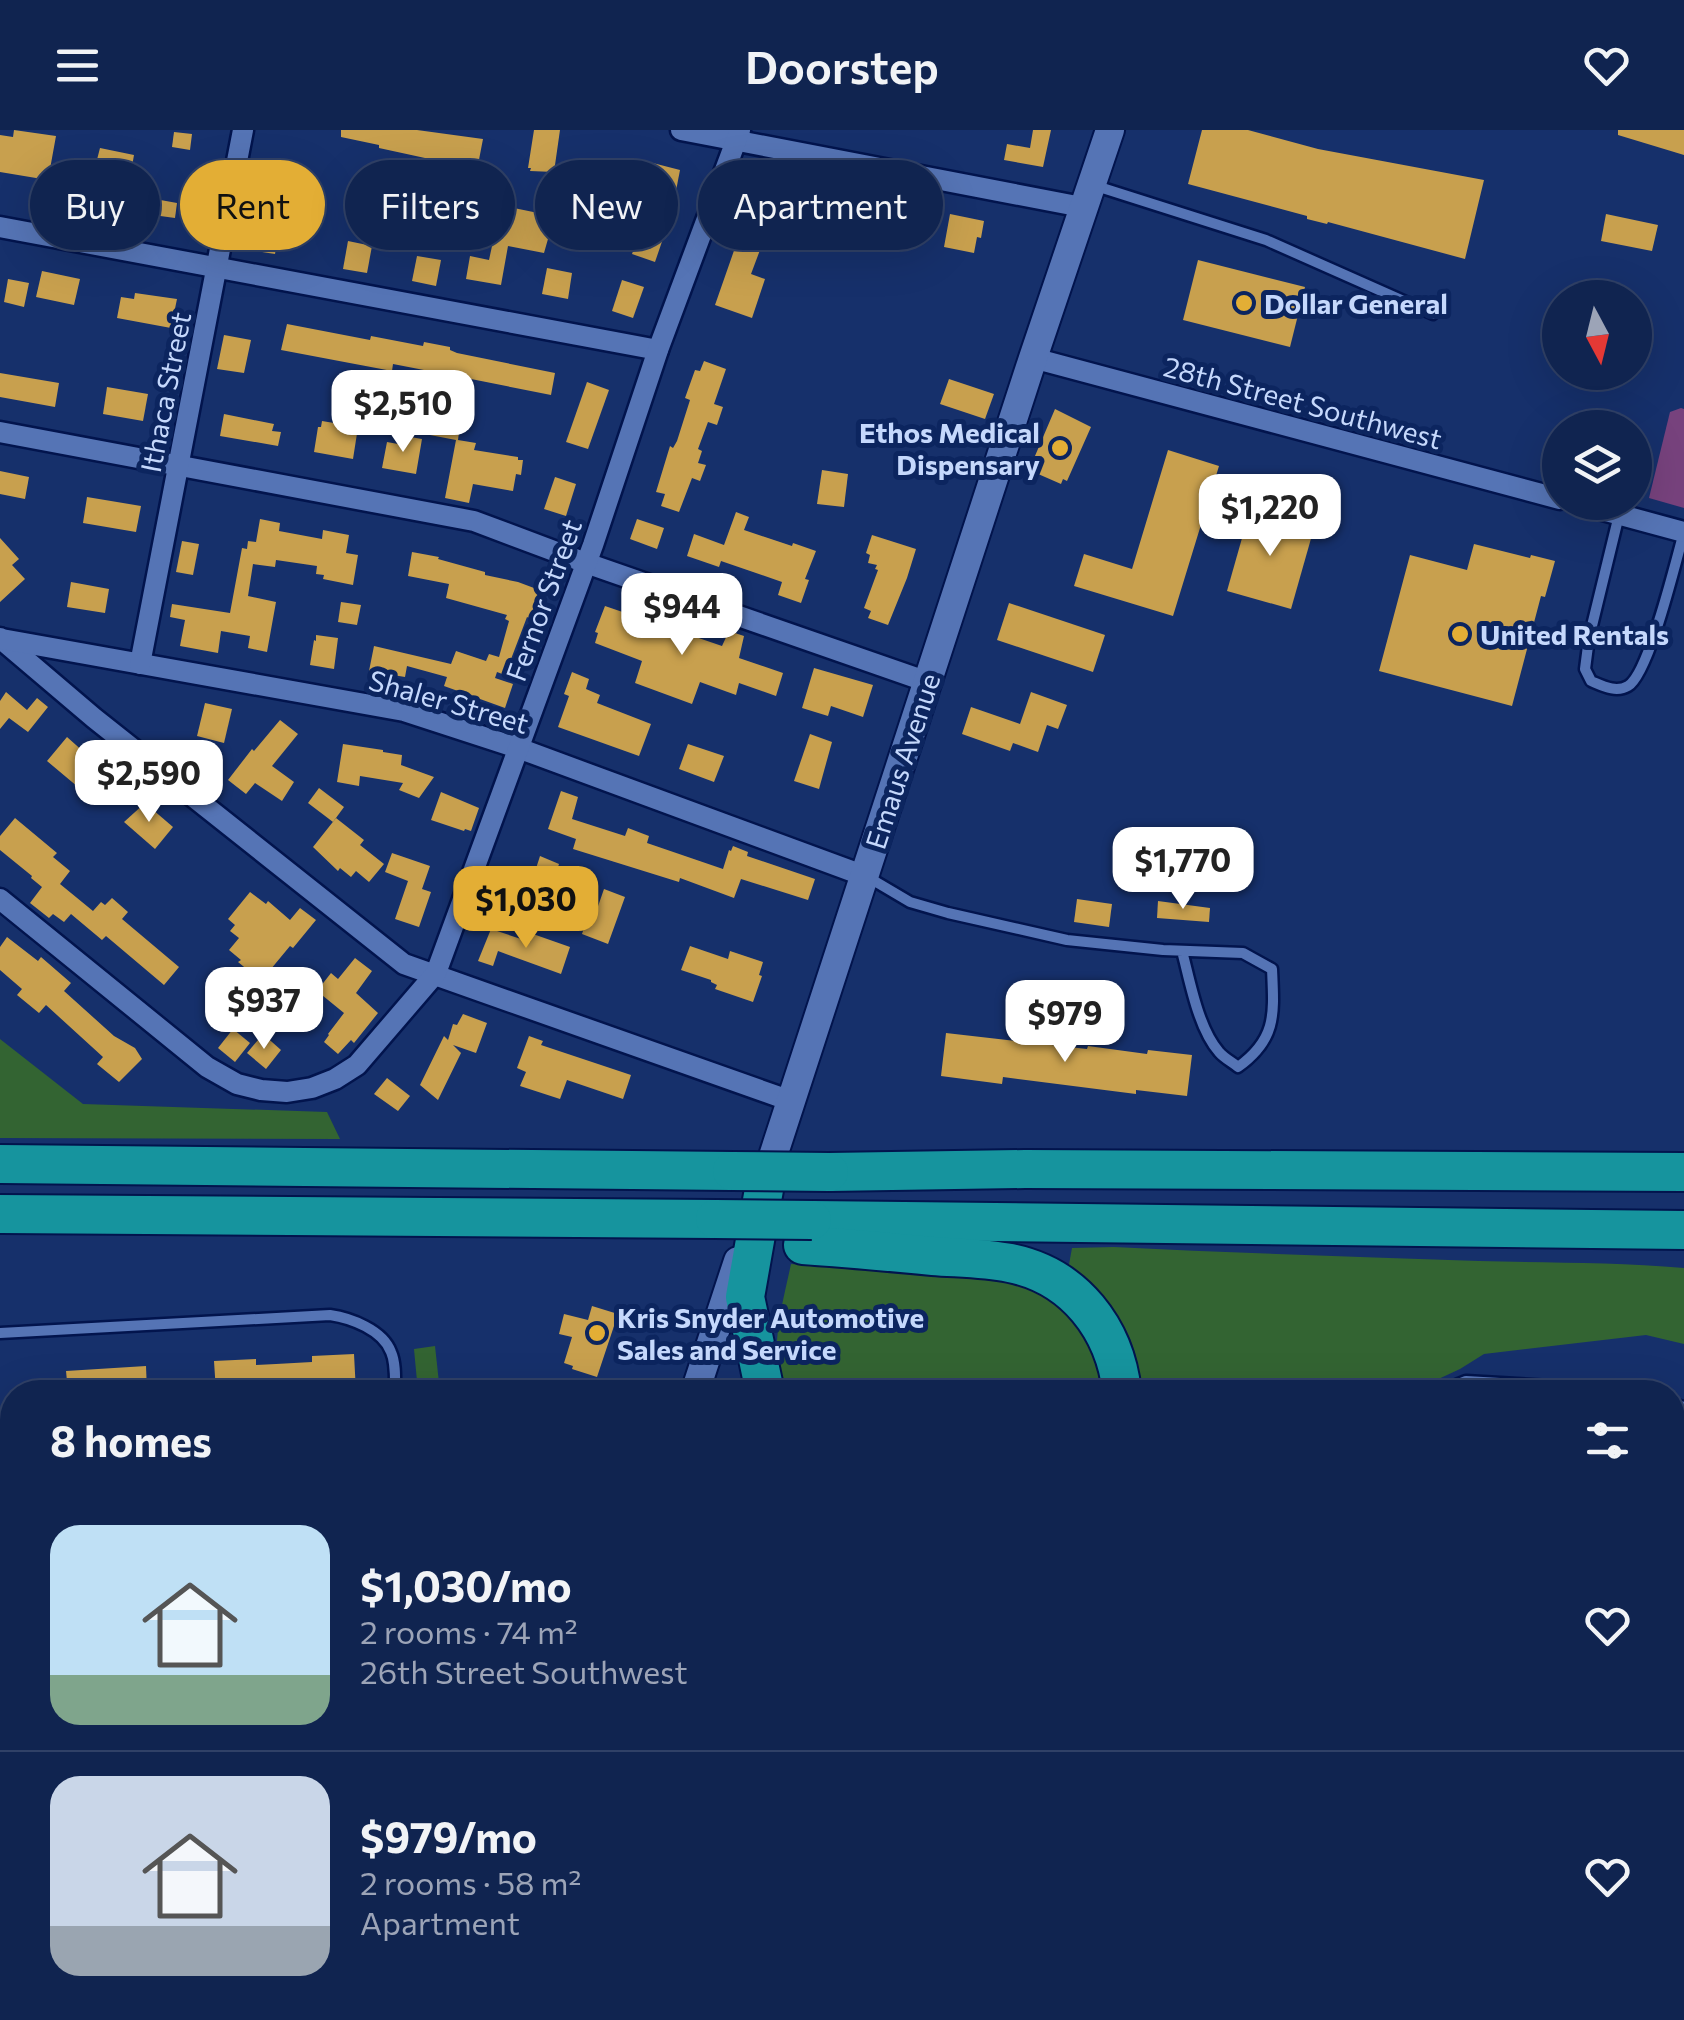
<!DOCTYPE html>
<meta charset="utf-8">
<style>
:root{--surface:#102450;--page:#192c57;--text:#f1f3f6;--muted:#9ca4b7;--line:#304167;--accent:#e3ae35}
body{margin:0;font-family:Commissioner,sans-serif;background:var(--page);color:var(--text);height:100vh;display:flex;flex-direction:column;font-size:38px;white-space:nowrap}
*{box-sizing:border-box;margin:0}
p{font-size:32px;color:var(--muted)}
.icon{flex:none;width:55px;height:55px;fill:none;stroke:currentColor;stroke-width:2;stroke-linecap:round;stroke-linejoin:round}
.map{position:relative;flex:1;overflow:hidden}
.details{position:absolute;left:0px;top:1250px;width:1685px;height:640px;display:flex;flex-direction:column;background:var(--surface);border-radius:40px 40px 0 0;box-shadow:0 10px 40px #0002,0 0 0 2px var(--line)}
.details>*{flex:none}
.guide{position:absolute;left:30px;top:30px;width:1000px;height:90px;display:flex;gap:20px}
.needle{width:65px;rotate:173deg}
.controls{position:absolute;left:1542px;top:150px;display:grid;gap:20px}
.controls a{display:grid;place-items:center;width:110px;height:110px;border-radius:50%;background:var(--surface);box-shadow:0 10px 40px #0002,0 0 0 2px var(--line);font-size:50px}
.price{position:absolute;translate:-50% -85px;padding:0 22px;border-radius:20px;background:#fff;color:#222;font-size:32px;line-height:65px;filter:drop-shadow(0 2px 5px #0008)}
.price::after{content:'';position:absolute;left:50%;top:60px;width:30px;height:22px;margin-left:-15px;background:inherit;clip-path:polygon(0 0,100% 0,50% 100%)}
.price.selected{background:var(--accent);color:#111}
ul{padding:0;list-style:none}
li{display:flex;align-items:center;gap:30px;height:250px;padding:0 50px}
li+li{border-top:2px solid var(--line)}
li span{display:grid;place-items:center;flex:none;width:280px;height:200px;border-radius:30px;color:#555}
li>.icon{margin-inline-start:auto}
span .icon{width:120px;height:120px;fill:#fffc;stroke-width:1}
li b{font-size:42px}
h2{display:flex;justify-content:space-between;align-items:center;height:120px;padding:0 50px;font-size:42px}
.chip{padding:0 35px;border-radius:45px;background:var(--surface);box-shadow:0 10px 40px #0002,0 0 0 2px var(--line);font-size:35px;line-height:90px}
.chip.selected{background:var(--accent);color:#111}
header{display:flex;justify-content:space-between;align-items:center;height:130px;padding:0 50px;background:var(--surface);font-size:45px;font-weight:600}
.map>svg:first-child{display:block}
</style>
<header><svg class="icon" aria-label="menu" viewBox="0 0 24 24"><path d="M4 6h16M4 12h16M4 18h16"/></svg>Doorstep<svg class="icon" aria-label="heart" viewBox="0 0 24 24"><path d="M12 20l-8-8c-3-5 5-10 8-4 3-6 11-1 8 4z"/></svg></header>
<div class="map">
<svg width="1684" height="1890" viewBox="0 0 1684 1890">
<rect width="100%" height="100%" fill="#16306b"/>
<!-- green -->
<g fill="#336432">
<path d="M0 909 83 974 327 982 340 1009 0 1008Z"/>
<path d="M1114 1117C1236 1123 1357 1127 1479 1131 1547 1133 1616 1132 1684 1138V1214L1646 1205 1484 1224 1460 1239 1419 1258 1414 1262H1141C1138 1202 1115 1174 1068 1140L1072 1118Z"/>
<path d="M791 1134 1011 1151 1069 1172 1115 1262H782C770 1214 781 1181 791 1134Z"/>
<path d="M435 1216 440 1262H418L414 1219Z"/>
<path d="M12 1526V1878H60L57 1890H0V1848L2 1846 0 1841V1528Z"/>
<path d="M1673 1718 1684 1721V1858L1673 1855Z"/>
</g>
<!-- water -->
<g fill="#77427d">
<path d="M1681 278 1684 279V378L1649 368 1670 282Z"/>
<path d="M10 1437H12V1505L0 1507V1445Z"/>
</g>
<!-- building -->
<g fill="#c8a04e">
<path d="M14 0 56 6 48 50 0 42V5L13 7Z"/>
<path d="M341 0H417L483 9 477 40 425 30V28L379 18V15L341 7Z"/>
<path d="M534 0H560L554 42 530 41 531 38H528Z"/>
<path d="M1033 0H1051L1043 37 1004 30 1007 14 1030 18Z"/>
<path d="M1202 0H1248L1318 19 1484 50 1465 129 1328 92 1327 94 1307 89V86L1188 54Z"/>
<path d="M1618 0H1684V25L1618 5Z"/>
<path d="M174 2 192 4 190 20 172 17Z"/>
<path d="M100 18 134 25 124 83 55 71 60 43 92 49Z"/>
<path d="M645 31 680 40 675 66 639 59Z"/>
<path d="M758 57 779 64 771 87 750 80Z"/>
<path d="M813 66 917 85 912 117 877 111 878 108 846 102 844 110 810 103 812 94 807 93Z"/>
<path d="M155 69 177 73 175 88 153 85Z"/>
<path d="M509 77 543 84 540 100 550 102 544 123 508 116 501 155 466 149 470 126 489 130 497 93 506 95Z"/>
<path d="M248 83 281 88 275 124 243 119Z"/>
<path d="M950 84 984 91 981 108 977 107 974 123 944 117Z"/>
<path d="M1606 84 1658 95 1652 121 1601 111Z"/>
<path d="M636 86 667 97 655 132 632 124 639 105 630 102Z"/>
<path d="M348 111 372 116 367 143 343 139Z"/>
<path d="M737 112 760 120 751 144 765 149 752 188 715 175Z"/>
<path d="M417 126 441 130 436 156 412 151Z"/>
<path d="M1198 130 1305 157 1290 217 1183 190Z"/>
<path d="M547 138 572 143 568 169 542 164Z"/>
<path d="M42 141 80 149 74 175 36 167Z"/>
<path d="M8 149 29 153 24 177 4 172Z"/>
<path d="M622 150 644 157 633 188 612 181Z"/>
<path d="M135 163 177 169 171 198 117 188 121 167 134 169Z"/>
<path d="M287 194 370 210 371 206 423 216 424 212 450 217V220L457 223 555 243 551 265 466 248 458 310 476 313 474 320 518 327V330H523L521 345 516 344 513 361 473 354 469 373 445 368 456 310 430 305 434 285 439 286 445 253 427 249 429 241 393 234 392 241 281 220Z"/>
<path d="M224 205 251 210 244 243 217 239Z"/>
<path d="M704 231 726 239 714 274 723 277 717 295 708 292 698 319 702 321 698 333 706 335 700 351 692 348 679 382 661 376 665 364 656 362 670 316 673 318 677 311 690 270 685 268 695 240 700 241Z"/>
<path d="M0 243 59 253 55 277 0 267Z"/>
<path d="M949 249 994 264 985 289 940 274Z"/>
<path d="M587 252 609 260 588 319 566 312Z"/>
<path d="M107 257 148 264 143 291 103 284Z"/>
<path d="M1055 279 1091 297 1067 351 1063 349 1061 354 1029 340Z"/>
<path d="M224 284 274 294 272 301 281 302 278 316 220 306Z"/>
<path d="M322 291 358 297 353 329 314 322 318 297H321Z"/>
<path d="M399 305 422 309 416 344 382 338 387 312 398 314Z"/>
<path d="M1168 320 1219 336 1173 486 1074 456 1084 424 1132 439Z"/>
<path d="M822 340 848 344 844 377 817 374Z"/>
<path d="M0 341 29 347 25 369 0 364Z"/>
<path d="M555 347 576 354 566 386 544 379Z"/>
<path d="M87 367 141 376 136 402 83 393Z"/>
<path d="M1250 380 1314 398 1291 479 1227 461Z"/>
<path d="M736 382 749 387 744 400 792 416 793 413 816 421 805 449 809 450 801 473 778 465 782 452 721 431 719 437 687 426 694 404 724 415Z"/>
<path d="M260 389 280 393 279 401 322 409 323 400 349 405 346 423 358 425 353 455 323 449 324 445 316 444 317 436 276 430 275 437 253 434 248 466 276 472 267 522 248 518 250 506 221 501 218 523 180 516 185 490 170 487 172 474 230 483 242 418 247 419 248 411 256 412Z"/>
<path d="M637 389 664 398 657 419 630 409Z"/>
<path d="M872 405 916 419 907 448 888 495 868 488 871 481 864 478 878 440 875 439 877 435 868 433 870 425 866 423Z"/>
<path d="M0 408 19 429 12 435 25 449 0 472Z"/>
<path d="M182 411 199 414 193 445 176 442Z"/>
<path d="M1474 414 1530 428 1531 425 1555 431 1545 467 1541 466 1512 576 1379 541 1410 425 1467 440Z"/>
<path d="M412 422 439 427 438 429 485 442V445L518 452 542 461 531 489 527 487 505 545 497 542 495 548 513 554 505 578 444 556 447 547 407 536 405 547 369 541 374 516 451 534 456 521 486 531 489 524 499 527 509 491 505 489 507 485 446 468 449 454 408 446Z"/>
<path d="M71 452 109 459 105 483 67 477Z"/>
<path d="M341 472 361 475 357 495 338 492Z"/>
<path d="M1009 473 1105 505 1093 542 997 510Z"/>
<path d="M605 476 722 516 729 501 744 506 739 528 783 543 776 566 739 553 736 565 700 552 692 574 635 553 642 531 595 513 598 503 595 502Z"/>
<path d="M316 505 338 508 334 539 310 535 314 510 316 511Z"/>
<path d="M814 538 873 555 863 587 831 576 828 586 802 578Z"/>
<path d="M572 542 589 549 586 559 600 565 597 573 651 594 639 626 558 597 569 566 564 564Z"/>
<path d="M6 562 27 580 37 568 48 577 28 602 9 588 0 599V571Z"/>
<path d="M1031 562 1067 575 1058 599 1047 595 1038 622 1013 613 1010 621 962 604 971 577 1020 594Z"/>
<path d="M205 573 232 579 224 613 197 606Z"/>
<path d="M280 590 298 604 272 636 294 652 282 671 255 653 246 664 228 650 252 619 254 621Z"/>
<path d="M810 604 832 612 819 659 794 651Z"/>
<path d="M67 607 85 623 82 626 95 637 78 657 47 631Z"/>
<path d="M343 614 383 620V622L402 625 401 635 434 647 419 668 399 660 403 653 360 646 359 656 337 652Z"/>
<path d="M688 614 724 626 714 652 679 639Z"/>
<path d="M319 658 344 677 333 692 308 673Z"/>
<path d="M561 661 578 667 572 689 625 706 628 698 649 706 647 713 723 739 729 720 731 721 733 716 748 722 747 726 815 749 808 770 741 749 734 768 680 748 679 752 573 719 576 709 548 699Z"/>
<path d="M441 662 479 678 471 701 465 699 464 701 431 690Z"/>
<path d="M145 673 173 697 155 719 124 692Z"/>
<path d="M15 688 57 723 53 727 70 741 60 754 93 781 101 772 105 775 112 768 128 782 122 789 179 837 164 855 106 806 102 810 71 784 64 792 53 784 49 788 30 773 42 757 31 748 32 746 0 720V706Z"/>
<path d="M336 688 364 710 360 715 384 734 369 752 356 741 351 747 340 738 338 741 313 717Z"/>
<path d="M392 723 430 736 422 759 431 762 419 797 395 789 408 751 385 742Z"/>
<path d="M540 726 559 734 552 755 533 748Z"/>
<path d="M604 759 625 767 608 814 582 804 590 780 596 782Z"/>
<path d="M250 762 266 774 268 771 290 790 300 778 316 790 293 818 290 816 261 851 238 832 241 830 229 820 239 808 230 801 235 795 228 789Z"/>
<path d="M1077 769 1112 774 1109 797 1074 792Z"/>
<path d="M1158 771 1210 778 1209 792 1157 788Z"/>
<path d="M491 799 530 812 533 804 570 817 561 844 498 821 493 836 478 831Z"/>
<path d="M7 807 38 831 41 827 71 853 64 861 114 906 135 918 142 929 119 952 97 934 103 927 46 875 39 883 17 865 22 859 0 840V817Z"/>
<path d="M690 816 728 829 730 821 763 832 759 845 762 846 753 872 715 859 717 855 711 852V850L681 840Z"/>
<path d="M355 828 372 841 356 863 378 883 354 913 351 910 338 924 324 912 329 905 328 904 344 883 317 861 331 843 338 849Z"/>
<path d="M463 884 487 893 476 923 453 915 461 923 438 970 420 955 444 906 448 910 453 894 457 895Z"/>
<path d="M233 899 250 913 235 932 218 918Z"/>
<path d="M946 903 1087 919 1088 916 1147 924 1148 920 1192 925 1187 966 1136 960V964L1003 947 1002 954 941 946Z"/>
<path d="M263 904 281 920 266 939 247 923Z"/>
<path d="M529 906 543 911 541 915 631 945 623 969 567 950 560 969 520 956 526 942 517 938Z"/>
<path d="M387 948 410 966 398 981 374 964Z"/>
<path d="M592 1176 618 1184 597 1247 572 1239 573 1236 564 1233 572 1207 559 1204 564 1184 588 1190Z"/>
<path d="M354 1224 356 1262H216L214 1231 256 1229V1235L276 1234 312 1232V1226Z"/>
<path d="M146 1236 147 1262H68L66 1241Z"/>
</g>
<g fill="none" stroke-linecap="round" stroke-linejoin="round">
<defs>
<g id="lane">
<path d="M1093 55 1266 110 1433 184"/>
<path d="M1619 385 1589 508 1585 539 1591 551C1603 556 1616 563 1628 556 1649 544 1676 430 1684 402"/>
<path d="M866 746 910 772 948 783 1067 810 1163 820 1243 823 1272 839C1274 884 1277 909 1238 937 1232 932 1224 928 1219 922 1198 898 1190 851 1182 821"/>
<path d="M0 1203 330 1185C351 1188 383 1200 391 1222 396 1233 395 1250 395 1262"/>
<path d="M1439 1262 1466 1251 1568 1257 1600 1262"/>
<path d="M1672 1274 1684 1277"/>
<path d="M1672 1699 1684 1702"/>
<path d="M164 1878 161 1888 204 1890"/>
<path d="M1224 1878 1241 1890"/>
<path d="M358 1890 363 1878"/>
<path d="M1462 1890 1466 1878"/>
</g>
<g id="street">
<path d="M681 0 1082 77"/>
<path d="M0 97 658 220"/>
<path d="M1033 228 1560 369"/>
<path d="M0 302 474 391 586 433 928 552"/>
<path d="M1573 372 1684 402"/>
<path d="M0 508 94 588 404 834 791 971"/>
<path d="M2 509 404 581 518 618 865 746"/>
<path d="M140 534 243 0"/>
<path d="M0 769 207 937 237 954 261 960 287 962 312 958 335 949 357 935 436 843 593 415 658 220 740 0"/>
<path d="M0 1418 12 1417"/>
<path d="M1101 1878 1119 1890"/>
<path d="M1561 1890 1565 1878"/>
</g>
<g id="secondary">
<path d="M763 1057 1033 228 1110 0"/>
<path d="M695 1262 738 1131"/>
<path d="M485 1890 489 1878"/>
</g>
<g id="highway">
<path d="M0 1034 732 1041"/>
<path d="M829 1042 1025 1039 1684 1042"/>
<path d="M0 1084 715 1089"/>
<path d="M812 1090 1684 1100"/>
<path d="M803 1115C846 1118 890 1122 933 1126 959 1128 985 1128 1010 1133 1075 1146 1115 1199 1122 1262"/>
<path d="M765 1262 745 1167 766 1048"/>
</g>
</defs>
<!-- lane casing -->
<use href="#lane" stroke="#02144d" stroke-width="15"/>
<!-- street casing -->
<use href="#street" stroke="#02144d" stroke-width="25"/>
<!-- secondary casing -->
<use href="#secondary" stroke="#02144d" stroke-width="32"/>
<!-- highway casing -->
<use href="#highway" stroke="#02144d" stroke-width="42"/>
<!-- lane -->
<use href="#lane" stroke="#5574b5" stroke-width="10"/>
<!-- street -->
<use href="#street" stroke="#5574b5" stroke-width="20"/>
<!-- secondary -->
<use href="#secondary" stroke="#5574b5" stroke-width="28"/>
<!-- highway -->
<use href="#highway" stroke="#16949e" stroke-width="38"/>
<defs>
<g id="highway-bridge">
<path d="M732 1041 829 1042"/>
<path d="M715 1089 812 1090"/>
</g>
</defs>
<!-- highway-bridge casing -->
<use href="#highway-bridge" stroke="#02144d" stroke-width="42" stroke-linecap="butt"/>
<!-- highway-bridge -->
<use href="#highway-bridge" stroke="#16949e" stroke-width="38"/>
</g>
<!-- markers -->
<g fill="#e3ae35" stroke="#0c255f" stroke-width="4">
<circle cx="1244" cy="173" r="10"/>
<circle cx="1060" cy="318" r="10"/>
<circle cx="1460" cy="504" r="10"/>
<circle cx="597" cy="1203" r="10"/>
</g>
<g text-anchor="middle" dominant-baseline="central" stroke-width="10" stroke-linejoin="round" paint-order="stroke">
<!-- poi labels -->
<g font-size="28" font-weight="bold" fill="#c5d8fc" stroke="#0c255f" text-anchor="start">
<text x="1264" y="173">Dollar General</text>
<text x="1040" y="302" text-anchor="end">Ethos Medical<tspan x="1040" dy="32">Dispensary</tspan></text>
<text x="1480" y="504">United Rentals</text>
<text x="617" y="1187">Kris Snyder Automotive<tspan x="617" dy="32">Sales and Service</tspan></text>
</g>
<!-- street labels -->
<g font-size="28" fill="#c5d8fc" stroke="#0c255f">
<text transform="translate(165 262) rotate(-79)">Ithaca Street</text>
<text transform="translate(1303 272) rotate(15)">28th Street Southwest</text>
<text transform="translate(543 470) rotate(-70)">Fernor Street</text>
<text transform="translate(449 571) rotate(16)">Shaler Street</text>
<text transform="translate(902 631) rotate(-72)">Emaus Avenue</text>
</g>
</g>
</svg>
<div class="controls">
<a><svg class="needle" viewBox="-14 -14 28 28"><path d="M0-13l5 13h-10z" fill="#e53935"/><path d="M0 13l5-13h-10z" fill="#9ca4b7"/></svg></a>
<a><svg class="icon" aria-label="layers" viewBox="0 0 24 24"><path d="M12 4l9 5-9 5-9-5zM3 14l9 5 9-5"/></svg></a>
</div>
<b class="price" style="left:403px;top:325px">$2,510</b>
<b class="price" style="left:1270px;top:429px">$1,220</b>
<b class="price" style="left:682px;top:528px">$944</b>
<b class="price" style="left:149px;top:695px">$2,590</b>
<b class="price" style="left:1183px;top:782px">$1,770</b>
<b class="price selected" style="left:526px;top:821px">$1,030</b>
<b class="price" style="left:264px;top:922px">$937</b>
<b class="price" style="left:1065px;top:935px">$979</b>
<div class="guide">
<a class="chip">Buy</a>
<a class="chip selected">Rent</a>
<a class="chip">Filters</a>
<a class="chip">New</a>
<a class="chip">Apartment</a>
</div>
<section class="details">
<h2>8 homes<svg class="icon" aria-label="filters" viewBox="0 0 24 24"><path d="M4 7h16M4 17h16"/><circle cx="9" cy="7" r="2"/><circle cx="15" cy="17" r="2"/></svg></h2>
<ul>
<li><span style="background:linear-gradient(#bfe0f5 75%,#7fa58c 0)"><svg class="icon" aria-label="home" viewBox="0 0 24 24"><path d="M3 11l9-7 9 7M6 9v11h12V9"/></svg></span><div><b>$1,030/mo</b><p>2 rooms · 74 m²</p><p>26th Street Southwest</p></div><svg class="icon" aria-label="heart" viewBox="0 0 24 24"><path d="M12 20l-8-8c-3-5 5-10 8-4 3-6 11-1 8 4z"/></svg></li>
<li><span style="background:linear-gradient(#c9d6e8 75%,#9aa5b1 0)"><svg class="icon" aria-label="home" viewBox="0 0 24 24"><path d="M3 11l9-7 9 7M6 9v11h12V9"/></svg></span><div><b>$979/mo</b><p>2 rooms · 58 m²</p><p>Apartment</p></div><svg class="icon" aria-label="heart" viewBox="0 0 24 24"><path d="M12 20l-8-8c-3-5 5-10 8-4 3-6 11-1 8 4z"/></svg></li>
</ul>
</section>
</div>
